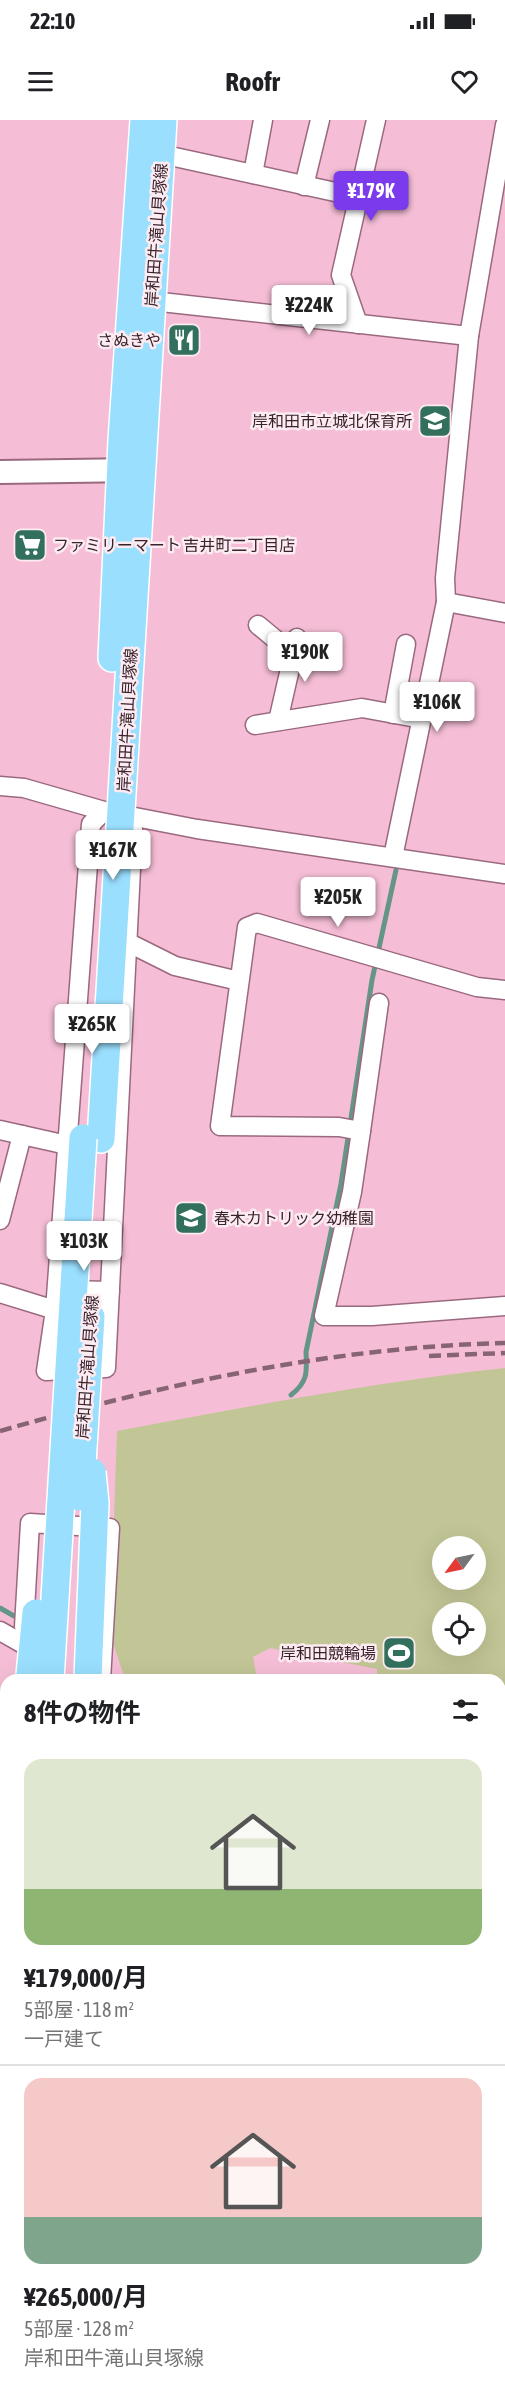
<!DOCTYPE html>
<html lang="ja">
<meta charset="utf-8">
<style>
:root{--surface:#fff;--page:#f6f6f6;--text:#202124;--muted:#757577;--line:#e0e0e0;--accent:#7c3aed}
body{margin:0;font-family:"Asap Condensed","Noto Sans JP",sans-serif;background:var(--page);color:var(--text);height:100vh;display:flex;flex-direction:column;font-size:22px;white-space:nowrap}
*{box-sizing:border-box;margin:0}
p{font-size:20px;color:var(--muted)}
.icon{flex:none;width:33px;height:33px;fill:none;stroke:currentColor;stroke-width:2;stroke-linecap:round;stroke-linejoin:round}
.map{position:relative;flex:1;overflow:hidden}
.sheet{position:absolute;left:0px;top:1554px;width:506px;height:722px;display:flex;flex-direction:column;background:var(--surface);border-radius:18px 18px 0 0;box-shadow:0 6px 24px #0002}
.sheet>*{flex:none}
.needle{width:39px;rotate:237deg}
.fabs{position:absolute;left:432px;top:1416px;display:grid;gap:12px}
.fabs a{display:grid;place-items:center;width:54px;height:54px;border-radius:50%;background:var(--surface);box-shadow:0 6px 24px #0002;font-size:30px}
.price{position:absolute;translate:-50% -51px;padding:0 14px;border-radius:6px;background:#fff;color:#222;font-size:20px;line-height:39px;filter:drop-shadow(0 2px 3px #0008)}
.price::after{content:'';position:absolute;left:50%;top:36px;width:18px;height:14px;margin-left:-9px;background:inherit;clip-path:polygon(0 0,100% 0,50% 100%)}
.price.selected{background:var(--accent);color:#fff}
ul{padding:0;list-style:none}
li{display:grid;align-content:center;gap:12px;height:318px;padding:0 24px}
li+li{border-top:2px solid var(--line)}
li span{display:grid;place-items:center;height:186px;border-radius:18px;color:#555}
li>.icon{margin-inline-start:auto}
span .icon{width:108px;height:108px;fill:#fffc;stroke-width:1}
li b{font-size:26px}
h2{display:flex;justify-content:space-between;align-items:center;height:72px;padding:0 24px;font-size:26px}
.status{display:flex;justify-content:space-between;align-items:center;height:42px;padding:0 30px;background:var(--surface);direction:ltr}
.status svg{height:16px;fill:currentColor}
header{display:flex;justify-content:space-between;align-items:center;height:78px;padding:0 24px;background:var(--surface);font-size:27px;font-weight:700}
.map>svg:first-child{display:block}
</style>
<div class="status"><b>22:10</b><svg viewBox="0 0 49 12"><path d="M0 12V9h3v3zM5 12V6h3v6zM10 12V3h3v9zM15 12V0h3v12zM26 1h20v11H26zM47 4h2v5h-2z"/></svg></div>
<header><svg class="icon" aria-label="menu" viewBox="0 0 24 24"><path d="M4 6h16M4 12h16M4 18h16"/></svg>Roofr<svg class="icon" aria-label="heart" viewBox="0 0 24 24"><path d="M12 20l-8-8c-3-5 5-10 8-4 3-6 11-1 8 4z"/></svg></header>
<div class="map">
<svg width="505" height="2275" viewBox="0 0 505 2275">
<rect width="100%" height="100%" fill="#f5bed6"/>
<!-- green -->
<path fill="#c2c595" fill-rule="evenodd" d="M505 1248V1815H500V1560H377V1549L270 1528 253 1537 257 1558 131 1560 123 1553 110 1514 117 1311C246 1287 375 1262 505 1248ZM442 1426H476V1460H442ZM442 1492H476V1526H442Z"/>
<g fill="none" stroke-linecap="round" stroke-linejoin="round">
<!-- stream -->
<g stroke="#659586" stroke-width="5">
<path d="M291 1275C308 1262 307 1252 306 1232L341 1064 372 860 396 750"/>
<path d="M0 1488 14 1496"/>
<path d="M121 1558 123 1560"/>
</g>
<!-- river -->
<path stroke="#78c6ac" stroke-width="30" d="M318 2270 319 2275"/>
<defs>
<g id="minor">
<path d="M505 5 469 216 445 458 446 482 505 493"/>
<path d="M161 34 358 77"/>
<path d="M253 54 263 0"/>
<path d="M304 66 320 0"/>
<path d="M152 181 469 216"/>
<path d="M358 204 341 155 376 0"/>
<path d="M258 505 293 534"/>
<path d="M393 594 406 524"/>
<path d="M278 601 297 518"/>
<path d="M255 605 362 588 422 599"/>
<path d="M0 666 24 668 104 691 197 709 505 754"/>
<path d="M104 691 91 704 55 1190 46 1251 106 1248 133 709 124 697"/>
<path d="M393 737 446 482"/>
<path d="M129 823 175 846 239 861"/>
<path d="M505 870 477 867 257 803 247 807 220 1006 339 1007 361 1011 352 1072 324 1196H372L505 1186"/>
<path d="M0 1010 67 1025"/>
<path d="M361 1011 379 883"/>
<path d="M0 1100 22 1015"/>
<path d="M65 1170 110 1171"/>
<path d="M0 1173 55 1190"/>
<path d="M24 1507 30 1403 110 1408 101 1560"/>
<path d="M0 1511 23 1524"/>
<path d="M0 1684H6"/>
<path d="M6 1796 0 1872 6 1889"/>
<path d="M308 2270 309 2275"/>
<path d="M332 2272H400"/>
</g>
<path id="tertiary" d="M0 352 137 350"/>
<g id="secondary">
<path d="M500 1845 505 1844"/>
<path d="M0 1899 6 1898"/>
</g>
<g id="primary">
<path d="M112 538 122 320 144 0"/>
<path d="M101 1019 163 0"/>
<path d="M0 2060 6 1954"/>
<path d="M6 2275V2270"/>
<path d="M44 2275V2270"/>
</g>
</defs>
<!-- minor casing -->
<use href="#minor" stroke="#9a697f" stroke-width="21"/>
<!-- tertiary casing -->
<use href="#tertiary" stroke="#9a697f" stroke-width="26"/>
<!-- secondary casing -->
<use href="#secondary" stroke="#9a697f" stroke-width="28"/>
<!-- primary casing -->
<use href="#primary" stroke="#fff" stroke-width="30"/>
<!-- minor -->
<use href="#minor" stroke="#fff" stroke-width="18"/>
<!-- tertiary -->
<use href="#tertiary" stroke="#fff" stroke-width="22"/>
<!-- secondary -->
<use href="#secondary" stroke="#fff" stroke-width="26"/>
<!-- primary -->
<use href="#primary" stroke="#9adffe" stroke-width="27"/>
<!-- rail -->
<g stroke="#876473" stroke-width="4.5" stroke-dasharray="12 6" stroke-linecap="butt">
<path d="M429 1236 505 1233"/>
<path d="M0 1311C165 1264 333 1227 505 1223"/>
</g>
<defs>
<g id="primary-bridge">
<path d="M80 1377 91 1197"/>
<path d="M30 1555 36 1493"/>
<path d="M88 1558 95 1384 92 1352"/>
<path d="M50 1560 83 1018"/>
</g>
</defs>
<!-- primary-bridge casing -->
<use href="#primary-bridge" stroke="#fff" stroke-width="30" stroke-linecap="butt"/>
<!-- primary-bridge -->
<use href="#primary-bridge" stroke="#9adffe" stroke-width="27"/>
</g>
<!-- icons -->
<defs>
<symbol id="restaurant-square" viewBox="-11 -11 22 22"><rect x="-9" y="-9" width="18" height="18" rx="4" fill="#32705d" stroke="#fdebf2"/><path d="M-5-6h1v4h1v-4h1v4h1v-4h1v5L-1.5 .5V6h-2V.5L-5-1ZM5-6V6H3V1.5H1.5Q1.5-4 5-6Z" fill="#fff"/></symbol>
<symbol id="school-square" viewBox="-11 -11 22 22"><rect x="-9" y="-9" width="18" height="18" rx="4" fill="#32705d" stroke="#fdebf2"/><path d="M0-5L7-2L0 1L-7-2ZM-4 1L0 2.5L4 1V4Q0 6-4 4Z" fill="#fff"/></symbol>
<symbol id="supermarket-square" viewBox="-11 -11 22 22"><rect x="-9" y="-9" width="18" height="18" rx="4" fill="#32705d" stroke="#fdebf2"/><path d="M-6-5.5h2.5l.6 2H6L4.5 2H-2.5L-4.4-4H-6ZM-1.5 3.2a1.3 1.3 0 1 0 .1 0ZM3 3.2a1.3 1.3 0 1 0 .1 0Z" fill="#fff"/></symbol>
<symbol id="stadium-square" viewBox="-11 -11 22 22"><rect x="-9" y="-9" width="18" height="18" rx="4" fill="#32705d" stroke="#fdebf2"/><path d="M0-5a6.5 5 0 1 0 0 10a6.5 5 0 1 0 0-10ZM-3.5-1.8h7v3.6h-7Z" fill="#fff"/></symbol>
</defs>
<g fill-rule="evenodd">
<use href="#restaurant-square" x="165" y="201" width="38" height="38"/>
<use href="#school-square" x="416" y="282" width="38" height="38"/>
<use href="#supermarket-square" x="11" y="406" width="38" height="38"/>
<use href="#school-square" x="172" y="1079" width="38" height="38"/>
<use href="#stadium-square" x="380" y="1514" width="38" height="38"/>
</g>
<g text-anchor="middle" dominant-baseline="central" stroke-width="5" stroke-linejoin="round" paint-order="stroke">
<!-- street labels -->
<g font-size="16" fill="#38232c" stroke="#fdebf2">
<text transform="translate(156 115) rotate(-86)">岸和田牛滝山貝塚線</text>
<text transform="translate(127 600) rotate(-87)">岸和田牛滝山貝塚線</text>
<text transform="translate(87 1247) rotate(-86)">岸和田牛滝山貝塚線</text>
</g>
<!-- poi labels -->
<g font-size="16" fill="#38232c" stroke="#fdebf2" text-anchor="end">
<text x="161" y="220">さぬきや</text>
<text x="412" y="301">岸和田市立城北保育所</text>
<text x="53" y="425" text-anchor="start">ファミリーマート 吉井町二丁目店</text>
<text x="214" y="1098" text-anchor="start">春木カトリック幼稚園</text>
<text x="376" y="1533">岸和田競輪場</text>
</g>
</g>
</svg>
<div class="fabs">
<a><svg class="needle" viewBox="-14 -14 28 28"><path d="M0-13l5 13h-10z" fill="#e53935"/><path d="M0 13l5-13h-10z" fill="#757577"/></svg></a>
<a><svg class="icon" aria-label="locate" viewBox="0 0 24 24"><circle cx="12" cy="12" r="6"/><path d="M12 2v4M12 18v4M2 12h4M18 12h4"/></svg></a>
</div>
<b class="price selected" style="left:371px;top:102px">¥179K</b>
<b class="price" style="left:309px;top:216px">¥224K</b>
<b class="price" style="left:305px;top:563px">¥190K</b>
<b class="price" style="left:437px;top:613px">¥106K</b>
<b class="price" style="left:113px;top:761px">¥167K</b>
<b class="price" style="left:338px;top:808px">¥205K</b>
<b class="price" style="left:92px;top:935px">¥265K</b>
<b class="price" style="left:84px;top:1152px">¥103K</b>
<section class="sheet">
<h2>8件の物件<svg class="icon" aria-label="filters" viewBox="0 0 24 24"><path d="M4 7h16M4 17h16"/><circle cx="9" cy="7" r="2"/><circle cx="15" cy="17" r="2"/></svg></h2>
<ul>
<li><span style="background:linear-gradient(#dfe7d0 70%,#8fb573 0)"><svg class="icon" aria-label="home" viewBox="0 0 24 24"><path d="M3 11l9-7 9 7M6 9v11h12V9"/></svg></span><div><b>¥179,000/月</b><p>5部屋 · 118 m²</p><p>一戸建て</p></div></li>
<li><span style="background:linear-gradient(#f6c9c9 75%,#7fa58c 0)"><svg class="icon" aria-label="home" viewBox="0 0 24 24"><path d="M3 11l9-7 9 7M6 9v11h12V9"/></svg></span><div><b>¥265,000/月</b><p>5部屋 · 128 m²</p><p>岸和田牛滝山貝塚線</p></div></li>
</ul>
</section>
</div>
